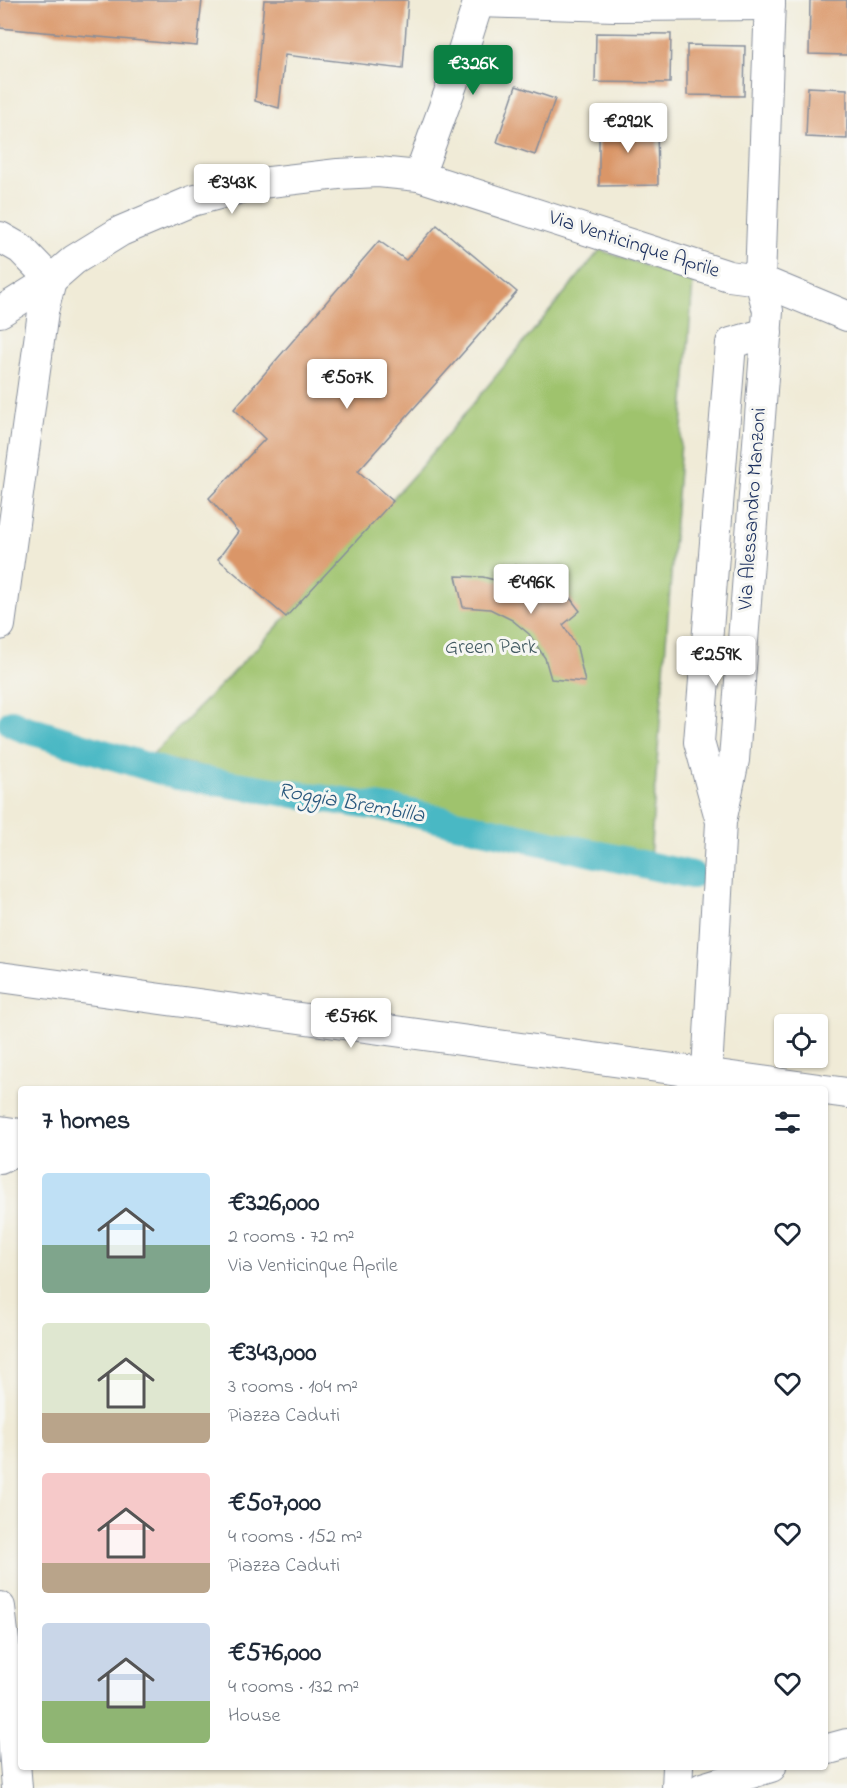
<!DOCTYPE html>
<meta charset="utf-8">
<style>
:root{--surface:#fff;--page:#f2f2f3;--text:#1f2937;--muted:#747a83;--accent:#0b8043}
body{margin:0;font-family:"Indie Flower",sans-serif;background:var(--page);color:var(--text);height:100vh;display:flex;flex-direction:column;font-size:22px;white-space:nowrap}
*{box-sizing:border-box;margin:0}
p{font-size:20px;color:var(--muted)}
.icon{flex:none;width:33px;height:33px;fill:none;stroke:currentColor;stroke-width:2;stroke-linecap:round;stroke-linejoin:round}
.map{position:relative;flex:1;overflow:hidden}
.details{position:absolute;left:18px;top:1086px;width:810px;height:684px;display:flex;flex-direction:column;background:var(--surface);border-radius:6px;box-shadow:0 2px 4px #0004}
.details>*{flex:none}
.fabs{position:absolute;left:774px;top:1014px;display:grid;gap:12px}
.fabs a{display:grid;place-items:center;width:54px;height:54px;border-radius:6px;background:var(--surface);box-shadow:0 2px 4px #0004;font-size:30px}
.price{position:absolute;translate:-50% -51px;padding:0 14px;border-radius:6px;background:#fff;color:#222;font-size:20px;line-height:39px;filter:drop-shadow(0 2px 3px #0008)}
.price::after{content:'';position:absolute;left:50%;top:36px;width:18px;height:14px;margin-left:-9px;background:inherit;clip-path:polygon(0 0,100% 0,50% 100%)}
.price.current{background:var(--accent);color:#fff}
ul{padding:0;list-style:none}
li{display:flex;align-items:center;gap:18px;height:150px;padding:0 24px}
li span{display:grid;place-items:center;flex:none;width:168px;height:120px;border-radius:6px;color:#555}
li>.icon{margin-inline-start:auto}
span .icon{width:72px;height:72px;fill:#fffc;stroke-width:1}
li b{font-size:26px}
h2{display:flex;justify-content:space-between;align-items:center;height:72px;padding:0 24px;font-size:26px}
.map>svg:first-child{display:block}
</style>
<div class="map">
<svg width="847" height="1788" viewBox="0 0 847 1788">
<rect width="100%" height="100%" fill="#f6f6f2"/>
<filter id="ink" filterUnits="userSpaceOnUse"><feTurbulence type="fractalNoise" baseFrequency=".0167" numOctaves="2"/><feDisplacementMap in="SourceGraphic" scale="12" xChannelSelector="R" yChannelSelector="G"/><feConvolveMatrix kernelMatrix="1 2 1 2 8 2 1 2 1" color-interpolation-filters="sRGB"/></filter>
<filter id="wash" filterUnits="userSpaceOnUse"><feTurbulence type="fractalNoise" baseFrequency=".008" numOctaves="4" result="noise"/><feDisplacementMap in="SourceGraphic" scale="24" xChannelSelector="R" yChannelSelector="G"/><feGaussianBlur stdDeviation="1.35" result="paint"/><feColorMatrix in="noise" values="0 0 0 0 0 0 0 0 0 0 0 0 0 0 0 0 0 1.4 0 .05"/><feComposite in="paint" operator="in"/></filter>
<g filter="url(#wash)">
<rect width="100%" height="100%" fill="#f0ebd7"/>
<!-- green -->
<path fill="#9fc36d" stroke="#5d7966" stroke-width="1.5" d="M600 250 693 282 650 857 151 756 275 629 420 468Z"/>
<g fill="none" stroke-linecap="round" stroke-linejoin="round">
<!-- canal -->
<path stroke="#4ab8c4" stroke-width="28" d="M12 723 22 728 178 776 397 810 692 875"/>
</g>
<g id="blocks">
<!-- building -->
<g fill="#da9668">
<path d="M0 0H202L197 46 0 28Z"/>
<path d="M264 0H408L403 69 285 55 279 108 255 101Z"/>
<path d="M810 0H847V55L809 54Z"/>
<path d="M596 33 671 34 670 83 595 82Z"/>
<path d="M687 45 745 46 744 96 687 95Z"/>
<path d="M516 86 555 99 535 155 497 142Z"/>
<path d="M808 87 847 89V139L806 137Z"/>
<path d="M657 122 658 185 599 186V123Z"/>
<path d="M437 225 517 292 358 471 393 501 286 617 218 559 238 532 209 498 265 439 234 409 379 241 406 260Z"/>
<path d="M515 565 538 574 567 594 580 611 563 625 577 647 585 682 551 679 545 658 529 634 512 620 490 609 463 607 456 576 483 577 510 584Z"/>
</g>
</g>
</g>
<g filter="url(#ink)">
<use href="#blocks" fill-opacity="0" stroke="#868d9a" stroke-width="1.5"/>
<g fill="none" stroke-linecap="round" stroke-linejoin="round">
<defs>
<g id="minor">
<path d="M478 2 616 6 770 5"/>
<path d="M419 176 453 82 479 0"/>
<path d="M0 237 21 249 51 280"/>
<path d="M0 312 51 280 74 260 121 231 192 201 261 183 338 174 378 172 419 176 729 276 760 280 847 316"/>
<path d="M0 625 43 312 51 280"/>
<path d="M720 818 699 742 731 343 767 333"/>
<path d="M0 977 819 1089"/>
<path d="M706 1089 721 822 734 760 768 311 760 280 770 0"/>
<path d="M825 1090 847 1093"/>
<path d="M0 1131 21 1134"/>
<path d="M0 1159 21 1148"/>
<path d="M0 1607 8 1675 17 1788"/>
<path d="M825 1750 847 1744"/>
<path d="M677 1788 678 1767"/>
<path d="M702 1788 771 1767"/>
</g>
</defs>
<!-- minor casing -->
<use href="#minor" stroke="#868d9a" stroke-width="32"/>
<!-- minor -->
<use href="#minor" stroke="#fff" stroke-width="30"/>
</g>
</g>
<g text-anchor="middle" dominant-baseline="central" stroke-width="6" stroke-linejoin="round" paint-order="stroke">
<!-- street labels -->
<g font-size="21" fill="#1b2f5e" stroke="#f6f6f2">
<text transform="translate(634 245) rotate(18)">Via Venticinque Aprile</text>
<text transform="translate(753 509) rotate(-86)">Via Alessandro Manzoni</text>
</g>
<!-- park labels -->
<g font-size="21" fill="#435b62" stroke="#f6f6f2">
<text x="491" y="648">Green Park</text>
</g>
<!-- water labels -->
<g font-size="22" font-style="italic" fill="#29587d" stroke="#f6f6f2">
<text transform="translate(351 804) rotate(10)">Roggia Brembilla</text>
</g>
</g>
</svg>
<div class="fabs">
<a><svg class="icon" aria-label="locate" viewBox="0 0 24 24"><circle cx="12" cy="12" r="6"/><path d="M12 2v4M12 18v4M2 12h4M18 12h4"/></svg></a>
</div>
<b class="price current" style="left:473px;top:96px">€326K</b>
<b class="price" style="left:628px;top:154px">€292K</b>
<b class="price" style="left:232px;top:215px">€343K</b>
<b class="price" style="left:347px;top:410px">€507K</b>
<b class="price" style="left:531px;top:615px">€496K</b>
<b class="price" style="left:716px;top:687px">€259K</b>
<b class="price" style="left:351px;top:1049px">€576K</b>
<section class="details">
<h2>7 homes<svg class="icon" aria-label="filters" viewBox="0 0 24 24"><path d="M4 7h16M4 17h16"/><circle cx="9" cy="7" r="2"/><circle cx="15" cy="17" r="2"/></svg></h2>
<ul>
<li><span style="background:linear-gradient(#bfe0f5 60%,#7fa58c 0)"><svg class="icon" aria-label="home" viewBox="0 0 24 24"><path d="M3 11l9-7 9 7M6 9v11h12V9"/></svg></span><div><b>€326,000</b><p>2 rooms · 72 m²</p><p>Via Venticinque Aprile</p></div><svg class="icon" aria-label="heart" viewBox="0 0 24 24"><path d="M12 20l-8-8c-3-5 5-10 8-4 3-6 11-1 8 4z"/></svg></li>
<li><span style="background:linear-gradient(#dfe7d0 75%,#b9a48a 0)"><svg class="icon" aria-label="home" viewBox="0 0 24 24"><path d="M3 11l9-7 9 7M6 9v11h12V9"/></svg></span><div><b>€343,000</b><p>3 rooms · 104 m²</p><p>Piazza Caduti</p></div><svg class="icon" aria-label="heart" viewBox="0 0 24 24"><path d="M12 20l-8-8c-3-5 5-10 8-4 3-6 11-1 8 4z"/></svg></li>
<li><span style="background:linear-gradient(#f6c9c9 75%,#b9a48a 0)"><svg class="icon" aria-label="home" viewBox="0 0 24 24"><path d="M3 11l9-7 9 7M6 9v11h12V9"/></svg></span><div><b>€507,000</b><p>4 rooms · 152 m²</p><p>Piazza Caduti</p></div><svg class="icon" aria-label="heart" viewBox="0 0 24 24"><path d="M12 20l-8-8c-3-5 5-10 8-4 3-6 11-1 8 4z"/></svg></li>
<li><span style="background:linear-gradient(#c9d6e8 65%,#8fb573 0)"><svg class="icon" aria-label="home" viewBox="0 0 24 24"><path d="M3 11l9-7 9 7M6 9v11h12V9"/></svg></span><div><b>€576,000</b><p>4 rooms · 132 m²</p><p>House</p></div><svg class="icon" aria-label="heart" viewBox="0 0 24 24"><path d="M12 20l-8-8c-3-5 5-10 8-4 3-6 11-1 8 4z"/></svg></li>
</ul>
</section>
</div>
